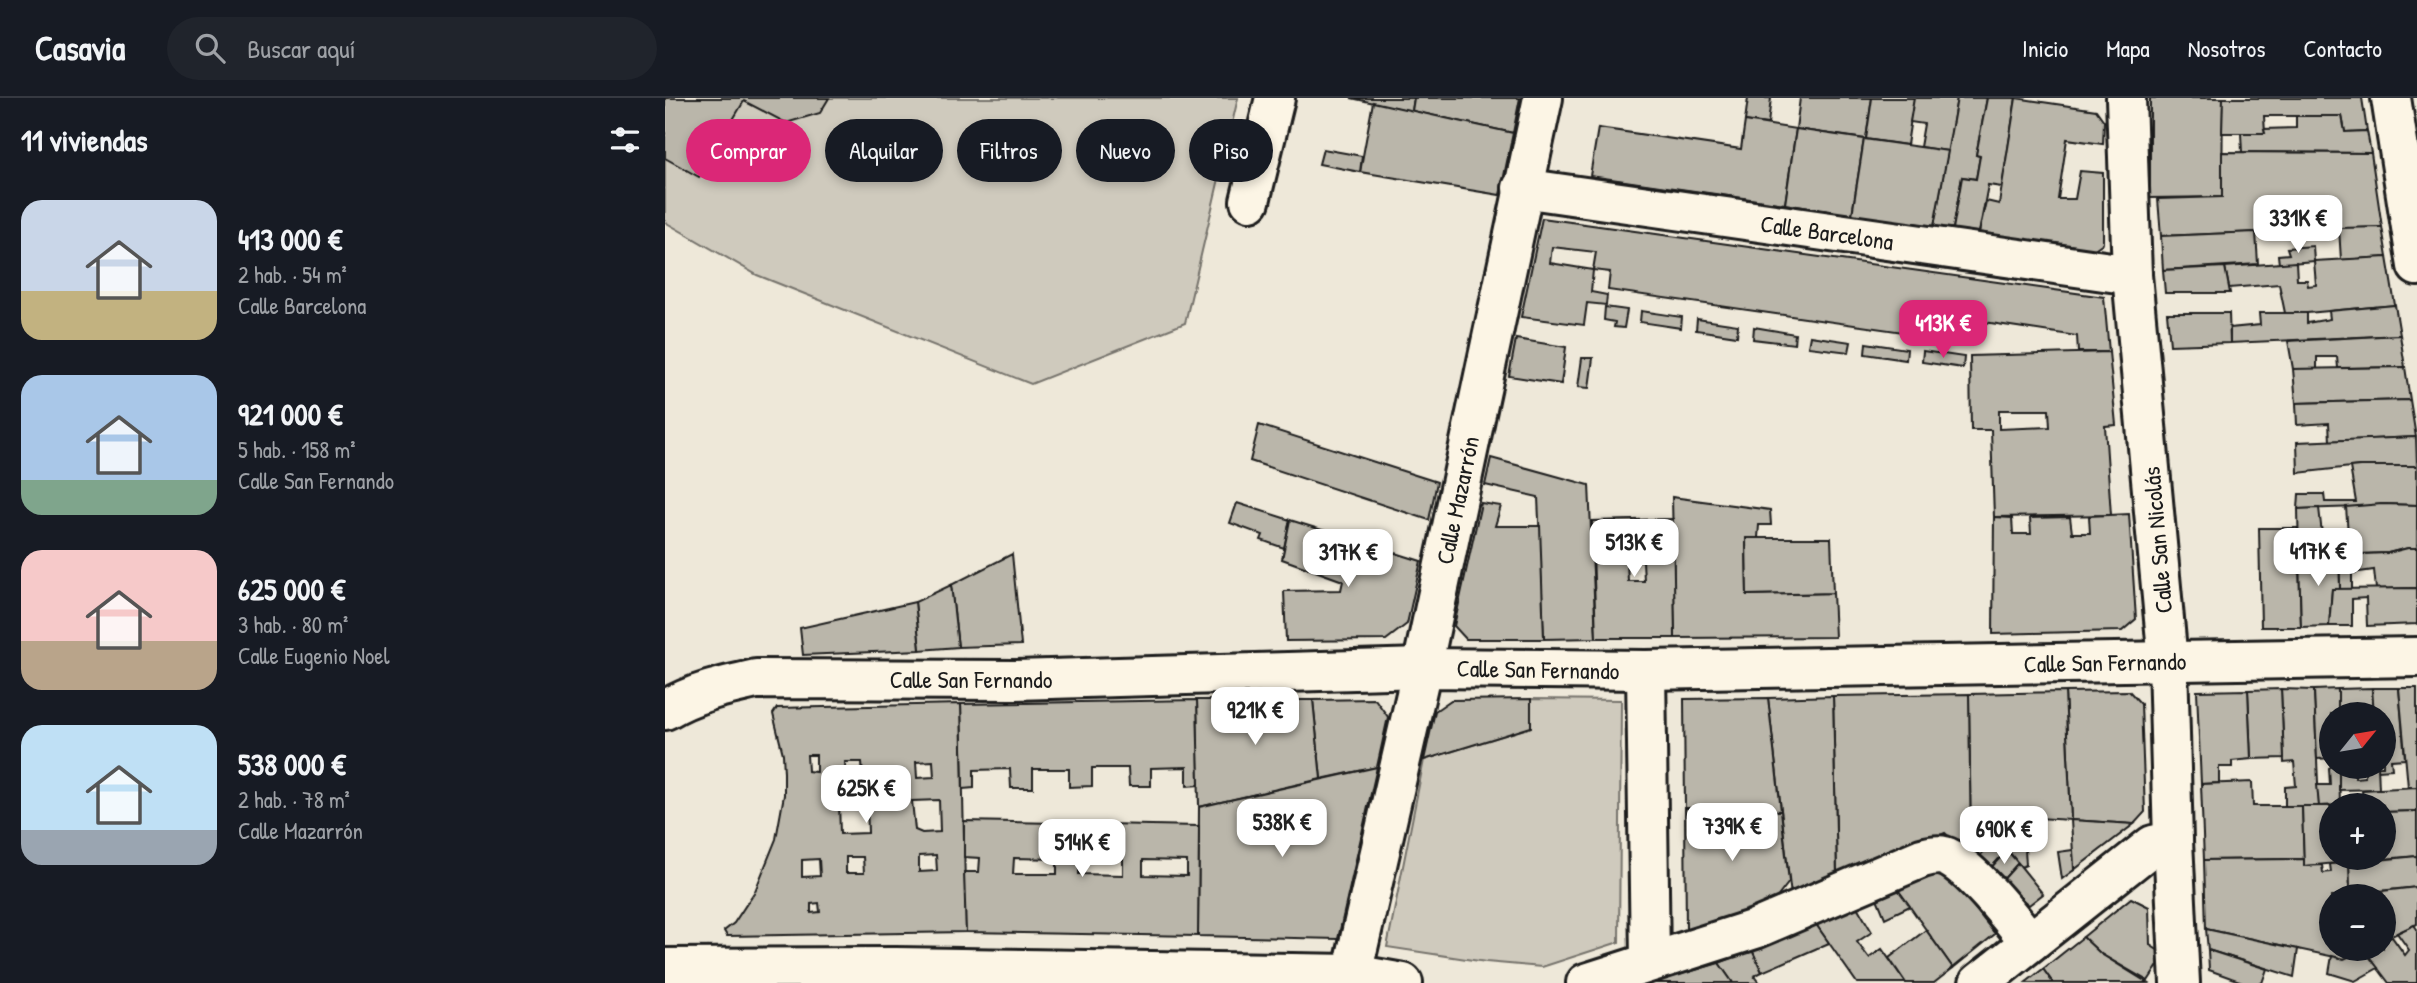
<!DOCTYPE html>
<html lang="es">
<meta charset="utf-8">
<style>
:root{--surface:#171b24;--page:#20242c;--text:#f1f3f6;--muted:#9ea1a6;--line:#363941;--accent:#db2777}
body{margin:0;font-family:"Patrick Hand",sans-serif;background:var(--page);color:var(--text);height:100vh;display:flex;flex-direction:column;font-size:26px;white-space:nowrap}
*{box-sizing:border-box;margin:0}
p{font-size:23px;color:var(--muted)}
.icon{flex:none;width:38px;height:38px;fill:none;stroke:currentColor;stroke-width:2;stroke-linecap:round;stroke-linejoin:round}
.map{position:relative;flex:1;overflow:hidden}
.sheet{display:flex;flex-direction:column;background:var(--surface);width:665px}
.sheet>*{flex:none}
.banner{position:absolute;left:21px;top:21px;width:665px;height:63px;display:flex;gap:14px}
.needle{width:46px;rotate:60deg}
.buttons{position:absolute;left:1654px;top:604px;display:grid;gap:14px}
.buttons a{display:grid;place-items:center;width:77px;height:77px;border-radius:50%;background:var(--surface);box-shadow:0 4px 10px #0003;font-size:35px}
.price{position:absolute;translate:-50% -60px;padding:0 16px;border-radius:14px;background:#fff;color:#222;font-size:23px;line-height:46px;filter:drop-shadow(0 2px 4px #0008)}
.price::after{content:'';position:absolute;left:50%;top:42px;width:21px;height:16px;margin-left:-10px;background:inherit;clip-path:polygon(0 0,100% 0,50% 100%)}
.price.active{background:var(--accent);color:#fff}
ul{padding:0;list-style:none}
li{display:flex;align-items:center;gap:21px;height:175px;padding:0 21px}
li span{display:grid;place-items:center;flex:none;width:196px;height:140px;border-radius:21px;color:#555}
li>.icon{margin-inline-start:auto}
span .icon{width:84px;height:84px;fill:#fffc;stroke-width:1}
li b{font-size:30px}
h2{display:flex;justify-content:space-between;align-items:center;height:84px;padding:0 21px;font-size:30px}
.tag{padding:0 24px;border-radius:32px;background:var(--surface);box-shadow:0 4px 10px #0003;font-size:24px;line-height:63px}
.tag.active{background:var(--accent);color:#fff}
header{display:flex;align-items:center;gap:42px;box-sizing:border-box;height:98px;padding:0 35px;background:var(--surface);border-bottom:2px solid var(--line)}
header strong{font-size:33px}
nav{display:flex;gap:38px;margin-inline-start:auto;font-size:24px}
.search{width:490px;height:63px;background:var(--page);display:flex;align-items:center;gap:18px;box-sizing:border-box;padding:0 24px;border-radius:38px;color:var(--muted);font-size:26px}
main{display:flex;flex:1;min-height:0}
.map>svg:first-child{display:block}
</style>
<header>
<strong>Casavia</strong>
<div class="search"><svg class="icon" aria-label="search" viewBox="0 0 24 24"><circle cx="10" cy="10" r="6"/><path d="M15 15l6 6"/></svg>Buscar aquí</div>
<nav><a>Inicio</a><a>Mapa</a><a>Nosotros</a><a>Contacto</a></nav>
</header>
<main>
<section class="sheet">
<h2>11 viviendas<svg class="icon" aria-label="filters" viewBox="0 0 24 24"><path d="M4 7h16M4 17h16"/><circle cx="9" cy="7" r="2"/><circle cx="15" cy="17" r="2"/></svg></h2>
<ul>
<li><span style="background:linear-gradient(#c9d6e8 65%,#c2b280 0)"><svg class="icon" aria-label="home" viewBox="0 0 24 24"><path d="M3 11l9-7 9 7M6 9v11h12V9"/></svg></span><div><b>413 000 €</b><p>2 hab. · 54 m²</p><p>Calle Barcelona</p></div></li>
<li><span style="background:linear-gradient(#a9c7e8 75%,#7fa58c 0)"><svg class="icon" aria-label="home" viewBox="0 0 24 24"><path d="M3 11l9-7 9 7M6 9v11h12V9"/></svg></span><div><b>921 000 €</b><p>5 hab. · 158 m²</p><p>Calle San Fernando</p></div></li>
<li><span style="background:linear-gradient(#f6c9c9 65%,#b9a48a 0)"><svg class="icon" aria-label="home" viewBox="0 0 24 24"><path d="M3 11l9-7 9 7M6 9v11h12V9"/></svg></span><div><b>625 000 €</b><p>3 hab. · 80 m²</p><p>Calle Eugenio Noel</p></div></li>
<li><span style="background:linear-gradient(#bfe0f5 75%,#9aa5b1 0)"><svg class="icon" aria-label="home" viewBox="0 0 24 24"><path d="M3 11l9-7 9 7M6 9v11h12V9"/></svg></span><div><b>538 000 €</b><p>2 hab. · 78 m²</p><p>Calle Mazarrón</p></div></li>
</ul>
</section>
<div class="map">
<svg width="1752" height="885" viewBox="0 0 1752 885">
<rect width="100%" height="100%" fill="#eee8d9"/>
<filter id="ink" filterUnits="userSpaceOnUse"><feTurbulence type="fractalNoise" baseFrequency=".0143" numOctaves="2"/><feDisplacementMap in="SourceGraphic" scale="14" xChannelSelector="R" yChannelSelector="G"/><feConvolveMatrix kernelMatrix="1 2 1 2 8 2 1 2 1" color-interpolation-filters="sRGB"/></filter>
<g filter="url(#ink)">
<!-- green -->
<g fill="#cfcabd" stroke="#76736c" stroke-width="2">
<path d="M0 0H573L520 225 366 286 92 177 0 124Z"/>
<path d="M866 601 956 602 954 844 877 869 821 864 722 849 759 662 866 629Z"/>
</g>
<!-- building -->
<g fill="#bab6aa" stroke="#1c1c1c" stroke-width="2" fill-rule="evenodd">
<path d="M0 0H164L155 15 121 25 79 3 34 79 0 60Z"/>
<path d="M686 0H749L747 13Z"/>
<path d="M749 0H855L848 35 747 13Z"/>
<path d="M1083 0H1106L1103 26 1080 23Z"/>
<path d="M1135 0H1207L1201 41 1131 31Z"/>
<path d="M1207 0H1249L1242 47 1201 41Z"/>
<path d="M1249 0H1292L1283 53 1255 49 1259 26 1245 24Z"/>
<path d="M1292 0H1322L1311 57 1315 58 1311 81 1297 79 1288 131 1269 128Z"/>
<path d="M1322 0H1351L1337 89 1323 87 1314 135 1288 131 1297 79 1311 81 1315 58 1311 57Z"/>
<path d="M1351 0 1431 12 1439 23 1438 46 1402 41 1393 101H1410L1415 73 1438 75V145L1428 152 1314 135 1321 103 1334 106Z"/>
<path d="M1485 0H1558L1557 99 1485 100Z"/>
<path d="M1558 0H1697L1702 33 1680 34 1677 18H1599L1600 35H1557Z"/>
<path d="M708 4 848 35 835 97 695 74Z"/>
<path d="M1631 18H1677L1680 34 1702 33 1706 55 1577 54 1576 35H1600L1599 31 1631 30Z"/>
<path d="M1080 23 1131 31 1120 106 925 78 933 30 1076 51Z"/>
<path d="M1131 31 1199 41 1187 117 1120 106Z"/>
<path d="M1199 41 1283 53 1269 128 1187 117Z"/>
<path d="M658 51 697 58 695 74 654 66Z"/>
<path d="M1557 54 1706 55 1717 129 1496 138 1493 101 1557 99Z"/>
<path d="M877 120 1439 199 1444 254H1413L1412 238 1312 223 1308 244 943 192 945 174 928 172 926 194 942 197 941 207 922 205 919 227 856 219ZM887 149 931 154 928 172 885 165Z"/>
<path d="M1717 129 1722 159 1676 162 1674 130Z"/>
<path d="M1591 134 1593 166 1498 172 1496 138Z"/>
<path d="M1648 148 1649 163 1614 166 1613 157 1624 156 1622 150Z"/>
<path d="M1722 159 1730 207 1642 215H1620L1614 186 1564 190 1560 169 1631 164 1632 182H1642L1643 188 1651 187 1649 163Z"/>
<path d="M1560 169 1565 195H1500L1498 172Z"/>
<path d="M1730 207 1735 237 1565 245V230L1595 227 1594 215H1642V225L1665 221 1664 213Z"/>
<path d="M940 209 962 212 959 230 949 229 950 224 939 222Z"/>
<path d="M976 213 1017 219 1016 230 975 224Z"/>
<path d="M1502 215H1564L1565 245 1505 247Z"/>
<path d="M1032 221 1073 227 1072 238 1031 232Z"/>
<path d="M1089 229 1130 236 1129 246 1088 241Z"/>
<path d="M1735 237 1740 269 1673 270 1672 259H1652V271H1628L1623 243Z"/>
<path d="M1145 238 1186 244 1184 254 1143 249Z"/>
<path d="M851 241 901 249 896 286 844 278Z"/>
<path d="M1201 245 1242 251 1241 262 1200 256Z"/>
<path d="M1258 253 1299 259 1298 270 1257 264Z"/>
<path d="M1444 254 1451 327 1440 328 1446 417 1329 419 1326 332H1306L1305 258ZM1334 312H1384L1385 329 1334 331Z"/>
<path d="M917 260H928L924 290 913 289Z"/>
<path d="M1740 269 1745 302 1631 305 1628 271Z"/>
<path d="M1745 302 1751 339 1665 343 1664 325 1632 327 1631 305Z"/>
<path d="M594 327 772 384 764 422 585 363Z"/>
<path d="M1751 339 1752 368H1695L1633 375 1632 344Z"/>
<path d="M826 360 924 387 931 540 879 541 873 399 820 387Z"/>
<path d="M1695 368H1752V407L1717 406 1695 409 1633 411 1634 396H1659L1660 404H1691L1685 369Z"/>
<path d="M1007 399 1105 412 1106 427H1094L1093 440H1081L1082 497 1168 495 1170 539 1010 540Z"/>
<path d="M572 405 625 422 619 450 596 442 598 437 565 425Z"/>
<path d="M816 405 836 408 830 428H875L879 541H801L789 528Z"/>
<path d="M1717 406 1752 407V450H1743L1723 455 1634 458 1633 411 1654 410 1657 436H1683L1681 409Z"/>
<path d="M1464 416 1471 521 1457 533 1328 536 1329 419 1347 420 1348 436H1366L1365 420 1405 419 1407 435H1425L1424 418Z"/>
<path d="M1008 421 1010 540H931L927 423ZM962 463H978L979 483H963Z"/>
<path d="M625 422 756 463 742 526 721 542 621 543 619 493 676 492 678 483 617 461Z"/>
<path d="M1594 430H1633L1636 529H1596Z"/>
<path d="M1081 440H1166L1168 495 1082 497Z"/>
<path d="M1743 450H1752V490L1711 491 1709 472 1687 475V491H1675L1674 457 1723 455Z"/>
<path d="M347 456 356 547 293 549 286 487Z"/>
<path d="M1674 457 1675 491H1667L1664 528 1636 529 1634 458Z"/>
<path d="M286 487 293 549 255 552 250 504Z"/>
<path d="M1752 490V526L1702 528 1701 500 1687 501V528H1664L1667 491Z"/>
<path d="M250 504 255 552 138 557 135 530Z"/>
<path d="M1707 590 1709 616H1673V591Z"/>
<path d="M1707 590H1734L1740 661 1726 662 1727 671 1713 672V668H1718V616H1709Z"/>
<path d="M1734 590H1752V689H1743Z"/>
<path d="M1616 591 1649 592 1654 708 1620 709V689L1631 688 1629 664 1619 665Z"/>
<path d="M1616 591 1619 660 1586 661 1583 592Z"/>
<path d="M1673 591V616H1666V660L1652 661 1649 592Z"/>
<path d="M1583 592 1586 661 1567 663V669H1554V685L1536 686 1532 593Z"/>
<path d="M1464 593 1476 606 1480 714 1469 726 1406 722 1400 594Z"/>
<path d="M1400 594 1406 722 1337 718 1334 741 1327 743 1312 762 1306 758 1304 596Z"/>
<path d="M1304 596 1306 758 1280 735 1172 780 1168 598Z"/>
<path d="M1168 598 1172 780 1126 798 1103 600Z"/>
<path d="M1103 600 1116 713 1020 710 1019 601Z"/>
<path d="M710 601 723 619 712 669 656 681 648 602Z"/>
<path d="M866 601V629L759 662 770 613 786 602Z"/>
<path d="M532 602H648L656 681 534 709Z"/>
<path d="M532 602 534 687 522 688V669L486 670V688H464L463 670H427V688L404 689V671H368V690H346L345 671 309 672V690L298 691 296 606Z"/>
<path d="M296 606 301 834 62 838 59 833 69 825 90 793 111 741 119 697V675L118 656 108 616 112 610ZM142 657H151V674L143 673ZM268 663 269 679 252 680 251 664ZM180 664H197L198 680 181 681ZM274 702 275 734 257 735 250 732 247 703ZM202 703 203 735 175 736 174 704ZM271 757 272 773 254 774V758ZM181 759H198L199 775H181ZM154 761 155 778 137 779V762ZM154 805 155 814 146 815V806Z"/>
<path d="M1667 668H1674L1675 707 1654 708 1652 687H1665L1664 670Z"/>
<path d="M1674 668H1690V680L1700 679V668H1713L1714 691 1674 692Z"/>
<path d="M712 669 673 841 533 838 534 709Z"/>
<path d="M1587 684 1588 708H1637L1639 761 1539 762 1536 686Z"/>
<path d="M1752 689V713L1718 714V707H1698L1697 692Z"/>
<path d="M1637 708H1666V760H1718V714L1752 713V758L1639 768Z"/>
<path d="M1020 710 1116 713 1124 784 1107 806 1021 834Z"/>
<path d="M1337 718 1358 719 1361 767 1356 769 1334 741Z"/>
<path d="M1406 722 1469 726 1409 772Z"/>
<path d="M299 723 534 728 533 838 301 834 299 774H314L315 760 299 759ZM349 760 392 761V776H348ZM414 761H458V777L414 776ZM478 762 522 763V778L478 777Z"/>
<path d="M1334 741 1342 752 1324 772 1312 762 1327 743Z"/>
<path d="M1342 752 1353 765 1336 784 1324 772Z"/>
<path d="M1408 752 1409 772 1397 781 1393 754Z"/>
<path d="M1752 758V789L1685 796 1684 765Z"/>
<path d="M1639 761V768L1657 767 1658 775 1666 774 1665 766 1684 765 1685 798H1666V850H1687L1688 857 1679 861 1541 831 1539 762Z"/>
<path d="M1353 765 1378 796 1364 807 1336 784Z"/>
<path d="M1277 769 1330 836 1288 870 1231 789Z"/>
<path d="M1231 789 1245 808 1220 820 1211 798Z"/>
<path d="M1752 789V826L1718 842V819L1723 818 1717 793Z"/>
<path d="M1466 800 1484 809 1485 847 1500 857 1483 883 1436 856 1418 839Z"/>
<path d="M1191 807 1207 834 1192 844 1204 860 1217 851 1241 885H1192L1150 825Z"/>
<path d="M1150 825 1164 845 1097 874 1087 852Z"/>
<path d="M1749 827 1752 831V885H1724L1699 852 1718 850V842L1727 839 1740 857 1744 852 1732 835Z"/>
<path d="M1541 831 1633 851 1629 879 1543 852Z"/>
<path d="M1261 832 1288 870 1269 885H1241L1224 860Z"/>
<path d="M1418 839 1436 856 1483 885H1388L1378 871Z"/>
<path d="M1087 852 1097 874 1089 878 1094 885H1068L1054 865Z"/>
<path d="M1543 852 1602 871 1597 885H1580L1544 872Z"/>
<path d="M1699 852 1713 870 1690 883 1664 875 1667 858 1679 861Z"/>
<path d="M1054 865 1068 885H986Z"/>
<path d="M1378 871 1388 885H1360Z"/>
</g>
<g fill="none" stroke-linecap="round" stroke-linejoin="round">
<defs>
<g id="street">
<path d="M1461 0 1467 177 1503 564 1508 743 1515 885"/>
<path d="M1726 0 1752 168"/>
<path d="M857 90 1467 177"/>
<path d="M585 103 610 0"/>
<path d="M981 572 985 863"/>
<path d="M0 612C28 595 59 588 91 581L351 582 757 570 981 572 1752 559"/>
<path d="M0 870 231 869 687 876 738 885"/>
<path d="M685 885 757 570 878 0"/>
<path d="M921 885 1090 831 1257 760C1264 758 1272 756 1279 758 1302 764 1350 825 1365 844"/>
<path d="M1314 885 1488 747 1508 743"/>
</g>
</defs>
<!-- street casing -->
<use href="#street" stroke="#1c1c1c" stroke-width="44"/>
<!-- street -->
<use href="#street" stroke="#fcf5e5" stroke-width="38"/>
</g>
</g>
<g text-anchor="middle" dominant-baseline="central" stroke-width="5" stroke-linejoin="round" paint-order="stroke">
<!-- street labels -->
<g font-size="24" fill="#1c1c1c" stroke="#fcf5e5">
<text transform="translate(1162 134) rotate(8)">Calle Barcelona</text>
<text transform="translate(792 402) rotate(-78)">Calle Mazarrón</text>
<text transform="translate(1492 442) rotate(-95)">Calle San Nicolás</text>
<text transform="translate(1440 564) rotate(-1)">Calle San Fernando</text>
<text transform="translate(873 571) rotate(1)">Calle San Fernando</text>
<text x="306" y="581">Calle San Fernando</text>
</g>
</g>
</svg>
<div class="buttons">
<a><svg class="needle" viewBox="-14 -14 28 28"><path d="M0-13l5 13h-10z" fill="#e53935"/><path d="M0 13l5-13h-10z" fill="#9ea1a6"/></svg></a>
<a>+</a>
<a>−</a>
</div>
<b class="price" style="left:1633px;top:157px">331K €</b>
<b class="price active" style="left:1278px;top:262px">413K €</b>
<b class="price" style="left:969px;top:481px">513K €</b>
<b class="price" style="left:1653px;top:490px">417K €</b>
<b class="price" style="left:683px;top:491px">317K €</b>
<b class="price" style="left:590px;top:649px">921K €</b>
<b class="price" style="left:201px;top:727px">625K €</b>
<b class="price" style="left:617px;top:761px">538K €</b>
<b class="price" style="left:1067px;top:765px">739K €</b>
<b class="price" style="left:1339px;top:768px">690K €</b>
<b class="price" style="left:417px;top:781px">514K €</b>
<div class="banner">
<a class="tag active">Comprar</a>
<a class="tag">Alquilar</a>
<a class="tag">Filtros</a>
<a class="tag">Nuevo</a>
<a class="tag">Piso</a>
</div>
</div>
</main>
